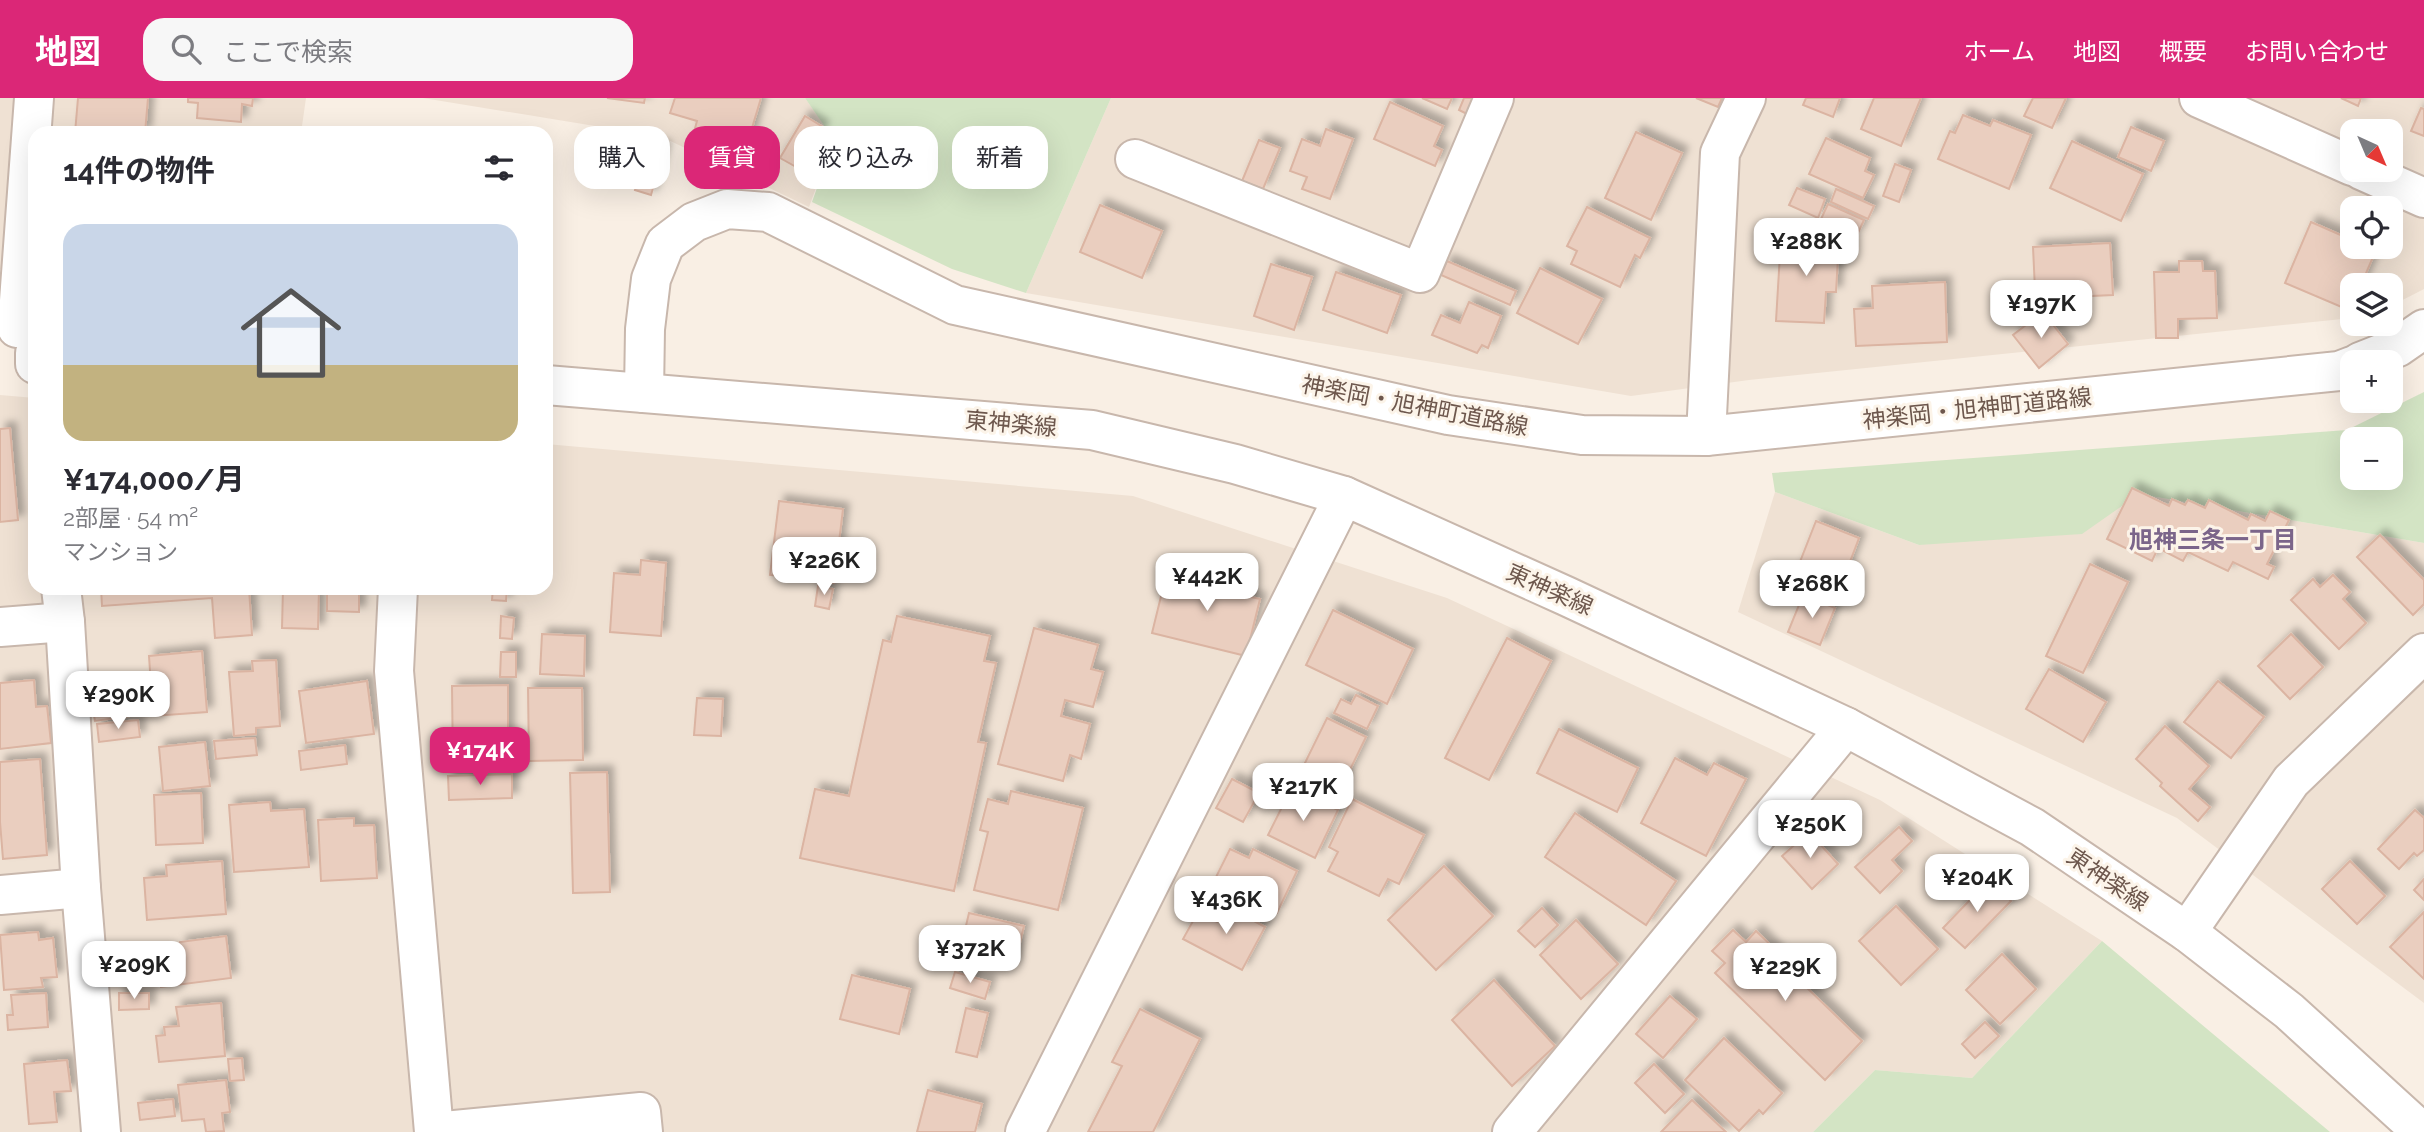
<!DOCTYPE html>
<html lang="ja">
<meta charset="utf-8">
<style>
:root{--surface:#fff;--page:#f7f7f7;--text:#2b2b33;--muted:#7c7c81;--accent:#db2777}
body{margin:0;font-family:Raleway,"Noto Sans JP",sans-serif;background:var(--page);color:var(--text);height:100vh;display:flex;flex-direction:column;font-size:26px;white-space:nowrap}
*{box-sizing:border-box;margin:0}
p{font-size:23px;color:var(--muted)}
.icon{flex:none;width:38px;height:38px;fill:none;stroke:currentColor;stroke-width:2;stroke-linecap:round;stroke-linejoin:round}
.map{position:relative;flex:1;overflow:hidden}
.details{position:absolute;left:28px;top:28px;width:525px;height:469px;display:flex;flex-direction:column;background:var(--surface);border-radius:21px;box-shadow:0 7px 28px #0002}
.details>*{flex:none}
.top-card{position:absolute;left:574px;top:28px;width:665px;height:63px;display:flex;gap:14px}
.needle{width:46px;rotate:136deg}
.fabs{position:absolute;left:2340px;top:21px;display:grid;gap:14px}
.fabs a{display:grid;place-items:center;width:63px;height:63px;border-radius:14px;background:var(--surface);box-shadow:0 7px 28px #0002;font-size:35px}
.price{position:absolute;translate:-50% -60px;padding:0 16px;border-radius:14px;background:#fff;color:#222;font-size:23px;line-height:46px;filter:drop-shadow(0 2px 4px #0008)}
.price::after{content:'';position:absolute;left:50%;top:42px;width:21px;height:16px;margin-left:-10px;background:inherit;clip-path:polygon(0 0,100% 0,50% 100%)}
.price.current{background:var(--accent);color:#fff}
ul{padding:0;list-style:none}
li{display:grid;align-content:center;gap:14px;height:371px;padding:0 35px}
li span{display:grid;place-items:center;height:217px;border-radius:21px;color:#555}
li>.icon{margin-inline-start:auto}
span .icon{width:126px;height:126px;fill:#fffc;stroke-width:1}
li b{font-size:30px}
h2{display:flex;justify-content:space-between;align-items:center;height:84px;padding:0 35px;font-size:30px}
.tag{padding:0 24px;border-radius:21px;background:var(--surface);box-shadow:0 7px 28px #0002;font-size:24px;line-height:63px}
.tag.current{background:var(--accent);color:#fff}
header{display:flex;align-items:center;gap:42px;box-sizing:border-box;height:98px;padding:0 35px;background:var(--accent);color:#fff}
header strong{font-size:33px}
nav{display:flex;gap:38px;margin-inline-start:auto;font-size:24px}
.search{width:490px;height:63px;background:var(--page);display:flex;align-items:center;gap:18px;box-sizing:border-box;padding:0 24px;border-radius:21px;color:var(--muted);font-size:26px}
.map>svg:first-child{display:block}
</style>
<header>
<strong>地図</strong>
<div class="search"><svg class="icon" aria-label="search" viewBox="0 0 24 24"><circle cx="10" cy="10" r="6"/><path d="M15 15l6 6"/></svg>ここで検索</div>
<nav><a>ホーム</a><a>地図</a><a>概要</a><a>お問い合わせ</a></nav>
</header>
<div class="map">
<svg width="2424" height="1034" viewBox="0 0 2424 1034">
<defs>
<filter id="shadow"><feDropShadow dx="6" dy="-6" stdDeviation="3.5" flood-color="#0004"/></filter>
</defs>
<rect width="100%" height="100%" fill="#f9efe4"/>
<!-- residential -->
<g fill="#efe1d3" fill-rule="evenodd">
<path d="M0 0H306L301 35H35V175L0 171Z"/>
<path d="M423 0H805L834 41 809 109 662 39Z"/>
<path d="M1111 0H2424V191L2391 208 2390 187H2352V220L1749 282 1631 298 1026 195ZM2352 33H2390V72H2352ZM2352 110H2390V149H2352Z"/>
<path d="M0 297 35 300V490H546V346L1133 398 1447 500 1880 702 2102 843 1972 980 1875 972 1813 1034H0Z"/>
<path d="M1775 394 1919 447 2139 396 2424 445V905L2177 720 1738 514Z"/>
</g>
<!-- green -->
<g fill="#d3e4c4" fill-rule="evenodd">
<path d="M805 0H1111L1026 195 952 171 812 104 834 42Z"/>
<path d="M2424 294V445L2139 396 2082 436 1919 447 1775 394 1772 375 2347 332ZM2352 341H2390V380H2352Z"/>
<path d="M2102 843 2330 1034H1813L1875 972 1972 980Z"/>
</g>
<!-- building -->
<g fill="#eacebf" stroke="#dbb4a2" stroke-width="2" filter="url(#shadow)">
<path d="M78 0H148L145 35H75Z"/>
<path d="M188 0H253L252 8 242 6 241 24 197 20 198 5 188 4Z"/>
<path d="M607 0H645L644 5Z"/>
<path d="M675 0H761L746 50 694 34 697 23 670 15Z"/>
<path d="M1422 0H1452L1447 11Z"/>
<path d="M1464 0H1478L1471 18 1459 12Z"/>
<path d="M1696 0H1722L1718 9Z"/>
<path d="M1806 0H1840L1833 19 1803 7Z"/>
<path d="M1874 0H1921L1901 48 1861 31Z"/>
<path d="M2033 0H2066L2052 30 2024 18Z"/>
<path d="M2341 0H2361L2358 8Z"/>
<path d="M1390 4 1443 28 1434 48 1442 52 1435 68 1374 41Z"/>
<path d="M2421 10 2424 11V38L2411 33Z"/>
<path d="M1963 17 1990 28 1993 22 2031 37 2009 91 1938 61 1950 33 1955 35Z"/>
<path d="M805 18 823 29 798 70 780 60Z"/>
<path d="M2131 29 2164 43 2151 73 2118 59Z"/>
<path d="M1326 31 1353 41 1330 101 1302 91 1307 79 1290 73 1302 41 1320 48Z"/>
<path d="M1636 34 1682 55 1651 122 1605 100Z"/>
<path d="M1826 40 1870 60 1865 73 1874 77 1863 100 1809 76Z"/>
<path d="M1259 42 1280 50 1263 91 1242 83Z"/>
<path d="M2072 43 2143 76 2121 123 2050 90Z"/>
<path d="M649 45 665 49 651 97 635 92Z"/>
<path d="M1895 66 1911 72 1899 104 1883 98Z"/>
<path d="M1797 90 1825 101 1818 120 1789 107Z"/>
<path d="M1836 91 1874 108 1868 121 1831 104Z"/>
<path d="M1828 106 1864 122 1857 137 1821 121Z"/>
<path d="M1100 107 1162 133 1142 180 1080 154Z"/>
<path d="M1587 109 1650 140 1640 160 1635 157 1620 189 1571 166 1577 153 1567 148Z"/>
<path d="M2311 124 2352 142V149H2368L2376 152 2361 187H2352L2351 213 2285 185Z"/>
<path d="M1781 139 1839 142 1836 194H1826L1824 225 1776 223Z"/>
<path d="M2110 145 2113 197 2048 200 2047 191 2035 192 2033 149Z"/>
<path d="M1447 163 1516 193 1510 207 1441 177Z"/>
<path d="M2179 163H2202L2203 173H2215L2217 220 2178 221V240H2156L2154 174H2179Z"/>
<path d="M1271 166 1312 179 1294 232 1254 218Z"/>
<path d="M1540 170 1602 201 1578 246 1517 215Z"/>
<path d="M1336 174 1401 197 1387 235 1323 212Z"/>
<path d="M1945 184 1947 244 1856 248 1854 211 1873 210 1872 188Z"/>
<path d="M1469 204 1501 218 1488 250 1482 247 1477 255 1432 237 1441 217 1460 225Z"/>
<path d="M2043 214 2068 246 2039 270 2013 237Z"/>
<path d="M10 330 18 422 0 424V331Z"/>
<path d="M2132 390 2169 408 2172 401 2185 407 2188 402 2205 410 2209 402 2248 422 2251 416 2265 423 2270 413 2289 422 2267 466 2274 469 2268 481 2233 464 2228 473 2188 454 2183 463 2158 450 2152 463 2107 441Z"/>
<path d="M779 403 843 411 834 485 770 477Z"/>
<path d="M1816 423 1859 440 1840 490 1796 474Z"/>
<path d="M2380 437 2424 482V506L2413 517 2357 459Z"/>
<path d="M641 462 666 465 661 538 610 534 614 475 640 477Z"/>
<path d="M2090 466 2128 484 2083 575 2046 558Z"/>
<path d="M1201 472 1245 483 1242 497 1260 501 1246 558 1152 535 1166 478 1198 485Z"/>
<path d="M2333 477 2350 494 2343 501 2366 525 2339 551 2291 502 2313 481 2320 489Z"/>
<path d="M818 488 833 491 829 511 815 508Z"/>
<path d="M101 490H249L252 537 215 540 212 500 102 508Z"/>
<path d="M283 490H319L318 531 282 530Z"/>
<path d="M493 490H507L506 503 492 502Z"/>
<path d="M327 491H359V514L327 513Z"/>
<path d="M1803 497 1835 510 1820 547 1788 534Z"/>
<path d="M1333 512 1413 551 1387 606 1306 567Z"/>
<path d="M501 518 514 520 512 541 500 540Z"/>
<path d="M897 518 990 538 984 563 996 565 978 644 986 645 954 793 800 760 815 691 849 698 883 542 891 544Z"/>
<path d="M1034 530 1098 547 1091 571 1103 574 1093 609 1065 602 1061 618 1090 626 1081 661 1070 657 1063 683 998 666Z"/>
<path d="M542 536 585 538 584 578 540 576Z"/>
<path d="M2291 536 2323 569 2290 601 2258 568Z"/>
<path d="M1507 540 1551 563 1489 682 1445 660Z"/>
<path d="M202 553 207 614 153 618 149 558Z"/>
<path d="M501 554H516V579H500Z"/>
<path d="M276 562 280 628 256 630V636L234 638 229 574 253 573 252 563Z"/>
<path d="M2049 571 2106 604 2083 644 2026 611Z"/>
<path d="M34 582 36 609 47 608 51 645 0 651V585Z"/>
<path d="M367 583 374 636 306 645 299 593Z"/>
<path d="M2218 583 2264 619 2231 660 2184 624Z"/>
<path d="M508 587V670L453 671 452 588Z"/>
<path d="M528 590H582L583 662 529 663Z"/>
<path d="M1356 597 1378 608 1367 631 1334 615 1341 601 1351 606Z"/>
<path d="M697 600 723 601 721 638 694 637Z"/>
<path d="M136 602 138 617 95 623 92 607Z"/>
<path d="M1327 620 1366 639 1339 694 1300 675Z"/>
<path d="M138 622 140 639 99 644 97 626Z"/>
<path d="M2165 628 2209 668 2189 691 2210 709 2198 723 2160 688 2162 685 2136 661Z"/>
<path d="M1559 631 1638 670 1617 714 1537 675Z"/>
<path d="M255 640 257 657 216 661 214 643Z"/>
<path d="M205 644 210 688 163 693 159 649Z"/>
<path d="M345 647 347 666 301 672 299 653Z"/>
<path d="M1675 660 1707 677 1714 665 1746 681 1706 758 1641 725Z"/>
<path d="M40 661 47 757 3 761 0 724V664Z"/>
<path d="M607 674 610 794 573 795 570 675Z"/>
<path d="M512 676V700L449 702 448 678Z"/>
<path d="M1232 681 1259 695 1243 724 1216 710Z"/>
<path d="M1292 689 1338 712 1315 760 1268 737Z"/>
<path d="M1011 693 1083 710 1058 812 974 792 988 734 980 732 988 701 1008 706Z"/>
<path d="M201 695 203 745 156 747 154 697Z"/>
<path d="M1352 701 1424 737 1399 786 1388 781 1379 798 1328 773 1338 754 1329 749Z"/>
<path d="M270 704 271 713 304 711 309 769 234 774 229 707Z"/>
<path d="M2415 712 2424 720V752L2417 758 2414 755 2399 771 2378 751Z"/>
<path d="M1575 715 1676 783 1646 827 1545 759Z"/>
<path d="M354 720V728L374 727 377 780 321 783 318 722Z"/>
<path d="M1899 729 1912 743 1892 762 1902 773 1880 795 1855 769Z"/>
<path d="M1809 734 1838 766 1812 791 1782 758Z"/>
<path d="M1230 751 1249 760 1253 751 1297 773 1277 815 1214 783Z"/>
<path d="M222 763 226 816 147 822 144 780 167 778 166 767Z"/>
<path d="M2350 763 2385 798 2357 826 2322 791Z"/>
<path d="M1444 768 1493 818 1436 872 1388 822Z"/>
<path d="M2424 781V802L2414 792Z"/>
<path d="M1989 782 2011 803 1965 850 1943 830Z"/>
<path d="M1225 807 1265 829 1242 872 1183 841 1198 814 1217 824Z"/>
<path d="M1896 808 1938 851 1901 887 1859 843Z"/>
<path d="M1542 810 1558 827 1535 849 1518 833Z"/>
<path d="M2424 814V881L2390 849Z"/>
<path d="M969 815 1024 828 1014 869 959 857Z"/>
<path d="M1576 822 1618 866 1581 901 1540 857Z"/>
<path d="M1733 832 1746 844 1756 833 1778 854 1774 858 1862 943 1825 982 1715 875 1725 865 1712 853Z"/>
<path d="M38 834 39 842 53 840 57 879 41 880 43 889 4 892 0 837Z"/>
<path d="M226 838 231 880 161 889 158 864 182 861 180 844Z"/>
<path d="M2002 856 2036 891 2000 926 1966 892Z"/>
<path d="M955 874 990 884 985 901 950 890Z"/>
<path d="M852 877 910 891 899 936 840 921Z"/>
<path d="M1494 882 1555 948 1512 988 1452 922Z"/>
<path d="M46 895 48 929 8 932 7 917H13L11 897Z"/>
<path d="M119 895H149V911L119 912Z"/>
<path d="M1670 898 1697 921 1663 960 1636 936Z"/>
<path d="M221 905 225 958 159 964 156 938 165 937 164 929 179 928 176 909Z"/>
<path d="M966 910 988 915 977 959 956 954Z"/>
<path d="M1140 911 1200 941 1153 1034H1088L1122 968 1112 964Z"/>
<path d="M1985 924 1999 938 1975 960 1962 946Z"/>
<path d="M1724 940 1782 995 1763 1016 1759 1012 1739 1033 1685 982Z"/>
<path d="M242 960 244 982 230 983 228 961Z"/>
<path d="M67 962 71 993 54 994 57 1024 29 1026 24 966Z"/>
<path d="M1654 966 1684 996 1665 1015 1635 985Z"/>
<path d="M226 982 230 1014 222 1015 224 1033 206 1034 204 1021 182 1023 178 987Z"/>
<path d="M928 992 982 1006 975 1034H917Z"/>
<path d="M173 1001 175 1018 140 1022 138 1005Z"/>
<path d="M1692 1002 1726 1034H1661Z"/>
</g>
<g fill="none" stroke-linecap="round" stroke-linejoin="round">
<defs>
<g id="minor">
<path d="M2199 0 2352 68"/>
<path d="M1135 61 1420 175 1494 0"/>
<path d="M2361 72 2424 100"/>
<path d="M17 230 34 0"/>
<path d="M35 255V266"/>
<path d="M2360 264 2398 249 2424 231"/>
<path d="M546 287 1092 332 1235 366 1344 398 1566 498 1846 629 2032 729 2187 834 2289 913 2422 1034"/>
<path d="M644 295 645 231 651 181 665 146 694 124 727 111 768 114 955 207 1448 317 1582 337 1706 338 2339 273 2352 268"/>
<path d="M1706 338 1720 55 1746 0"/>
<path d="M61 490 65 524 81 790 101 1034"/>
<path d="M398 490 394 573 434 1034"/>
<path d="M0 529 65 524"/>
<path d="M0 797 81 790"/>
<path d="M2187 834 2291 683 2424 555"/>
<path d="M434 1034 641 1014 643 1034"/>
<path d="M1025 1034 1344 398"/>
<path d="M1512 1034 1846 629"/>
</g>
</defs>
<!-- minor casing -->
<use href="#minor" stroke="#c8b7ac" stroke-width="42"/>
<!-- minor -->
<use href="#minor" stroke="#fff" stroke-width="38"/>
</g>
<g text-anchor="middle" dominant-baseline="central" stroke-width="6" stroke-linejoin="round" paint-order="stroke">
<!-- street labels -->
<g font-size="23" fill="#6d574d" stroke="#fcf4e9">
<text transform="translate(1415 307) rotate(11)">神楽岡・旭神町道路線</text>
<text transform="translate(1977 310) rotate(-6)">神楽岡・旭神町道路線</text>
<text transform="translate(1011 325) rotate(5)">東神楽線</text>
<text transform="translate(1550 491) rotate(24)">東神楽線</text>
<text transform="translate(2108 781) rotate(34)">東神楽線</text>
</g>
<!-- neighbourhood labels -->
<g font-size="24" font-weight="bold" fill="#7b658a" stroke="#fcf4e9">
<text x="2213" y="441">旭神三条一丁目</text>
</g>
</g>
</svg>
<div class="fabs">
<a><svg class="needle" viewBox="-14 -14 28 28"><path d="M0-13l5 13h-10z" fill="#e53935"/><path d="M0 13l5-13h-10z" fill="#7c7c81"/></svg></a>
<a><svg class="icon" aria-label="locate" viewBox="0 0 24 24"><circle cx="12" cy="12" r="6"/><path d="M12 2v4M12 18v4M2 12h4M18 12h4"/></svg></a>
<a><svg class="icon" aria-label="layers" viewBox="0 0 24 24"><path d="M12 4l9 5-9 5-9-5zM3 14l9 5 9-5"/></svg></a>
<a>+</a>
<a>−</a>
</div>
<b class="price" style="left:1806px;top:180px">¥288K</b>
<b class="price" style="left:2041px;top:242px">¥197K</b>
<b class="price" style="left:824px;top:499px">¥226K</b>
<b class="price" style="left:1207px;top:515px">¥442K</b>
<b class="price" style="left:1812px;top:522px">¥268K</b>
<b class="price" style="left:118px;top:633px">¥290K</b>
<b class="price current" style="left:480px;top:689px">¥174K</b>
<b class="price" style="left:1303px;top:725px">¥217K</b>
<b class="price" style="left:1810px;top:762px">¥250K</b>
<b class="price" style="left:1977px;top:816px">¥204K</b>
<b class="price" style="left:1226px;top:838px">¥436K</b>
<b class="price" style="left:970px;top:887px">¥372K</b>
<b class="price" style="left:134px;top:903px">¥209K</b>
<b class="price" style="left:1785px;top:905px">¥229K</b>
<div class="top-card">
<a class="tag">購入</a>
<a class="tag current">賃貸</a>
<a class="tag">絞り込み</a>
<a class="tag">新着</a>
</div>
<section class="details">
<h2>14件の物件<svg class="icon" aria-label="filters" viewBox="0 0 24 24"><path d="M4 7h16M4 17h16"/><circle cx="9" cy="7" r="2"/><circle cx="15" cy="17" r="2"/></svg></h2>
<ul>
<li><span style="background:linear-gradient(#c9d6e8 65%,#c2b280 0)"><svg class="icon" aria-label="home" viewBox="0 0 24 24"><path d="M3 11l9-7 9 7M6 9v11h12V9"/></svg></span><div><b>¥174,000/月</b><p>2部屋 · 54 m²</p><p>マンション</p></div></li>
</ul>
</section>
</div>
